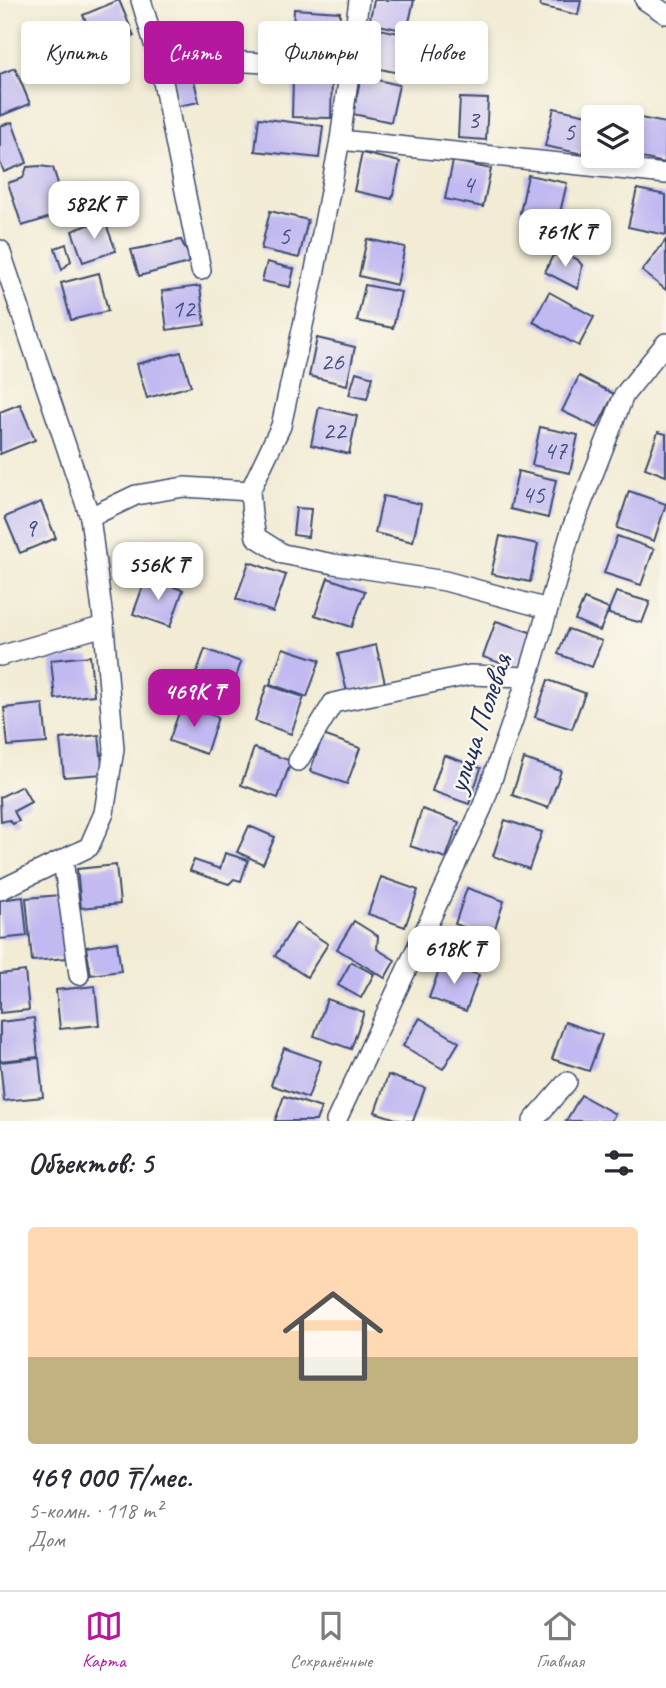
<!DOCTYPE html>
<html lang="ru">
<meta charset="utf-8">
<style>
:root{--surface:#fff;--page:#f7f7f7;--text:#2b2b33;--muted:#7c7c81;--line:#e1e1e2;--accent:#b5179e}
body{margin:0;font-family:Caveat,sans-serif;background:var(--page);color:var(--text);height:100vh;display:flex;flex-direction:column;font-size:26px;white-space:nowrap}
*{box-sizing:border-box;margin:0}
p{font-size:23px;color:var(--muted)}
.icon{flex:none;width:38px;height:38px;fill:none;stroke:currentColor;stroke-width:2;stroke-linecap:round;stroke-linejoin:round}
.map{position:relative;height:1121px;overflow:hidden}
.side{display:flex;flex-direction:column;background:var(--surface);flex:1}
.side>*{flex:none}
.hud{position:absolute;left:21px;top:21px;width:625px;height:63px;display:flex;gap:14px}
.buttons{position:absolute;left:581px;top:105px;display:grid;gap:14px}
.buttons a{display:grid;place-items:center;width:63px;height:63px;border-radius:7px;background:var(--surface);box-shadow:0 4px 10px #0003;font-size:35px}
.price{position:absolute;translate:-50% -60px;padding:0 16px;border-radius:14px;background:#fff;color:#222;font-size:23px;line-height:46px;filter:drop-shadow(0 2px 4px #0008)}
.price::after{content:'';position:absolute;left:50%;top:42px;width:21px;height:16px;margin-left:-10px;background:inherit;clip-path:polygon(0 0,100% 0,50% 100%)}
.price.selected{background:var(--accent);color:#fff}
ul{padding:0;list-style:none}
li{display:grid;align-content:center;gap:14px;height:371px;padding:0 28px}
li+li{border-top:2px solid var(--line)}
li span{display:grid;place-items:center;height:217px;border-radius:7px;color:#555}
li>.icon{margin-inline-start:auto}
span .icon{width:126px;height:126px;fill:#fffc;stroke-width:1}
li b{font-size:30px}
h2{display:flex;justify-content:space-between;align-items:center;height:84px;padding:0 28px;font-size:30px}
.pill{padding:0 24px;border-radius:7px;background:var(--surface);box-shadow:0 4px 10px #0003;font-size:24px;line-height:63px}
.pill.selected{background:var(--accent);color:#fff}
.dock{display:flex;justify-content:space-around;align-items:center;height:98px;border-top:2px solid var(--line);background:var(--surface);font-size:19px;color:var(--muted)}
.dock a{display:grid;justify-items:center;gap:4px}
.dock .selected{color:var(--accent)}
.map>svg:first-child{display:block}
</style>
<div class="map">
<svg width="666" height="1121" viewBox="0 0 666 1121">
<rect width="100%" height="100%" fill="#fbf7ec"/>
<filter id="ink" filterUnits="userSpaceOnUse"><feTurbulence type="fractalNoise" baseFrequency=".0143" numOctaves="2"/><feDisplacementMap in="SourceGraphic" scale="14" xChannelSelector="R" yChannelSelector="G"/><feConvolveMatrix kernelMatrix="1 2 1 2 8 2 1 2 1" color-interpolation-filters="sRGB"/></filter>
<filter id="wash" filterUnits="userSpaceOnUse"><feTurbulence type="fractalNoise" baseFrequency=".00686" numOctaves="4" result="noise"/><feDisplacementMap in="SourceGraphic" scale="28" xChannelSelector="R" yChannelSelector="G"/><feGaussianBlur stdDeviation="1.57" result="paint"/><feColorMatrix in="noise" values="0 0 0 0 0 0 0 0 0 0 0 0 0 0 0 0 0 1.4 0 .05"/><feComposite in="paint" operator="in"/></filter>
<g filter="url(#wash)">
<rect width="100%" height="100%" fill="#f2ecd5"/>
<g id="blocks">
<!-- building -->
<g fill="#c1b9f1">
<path d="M119 0 134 36 98 51 83 15Z"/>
<path d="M374 0H414L407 31 369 23Z"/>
<path d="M541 0H581L578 15 540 6Z"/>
<path d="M294 9 340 12 339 28 325 27 314 34 293 32Z"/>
<path d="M375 28 413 36 404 74 366 66Z"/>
<path d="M190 63 199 102 178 106 170 68Z"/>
<path d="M15 68 30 104 0 116V74Z"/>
<path d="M361 76 399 85 391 122 353 114Z"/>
<path d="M293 78 332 79 331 118 292 117Z"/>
<path d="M460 98 488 99 486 140 458 138Z"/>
<path d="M554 108 592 116 583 154 545 146Z"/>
<path d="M635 117 666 123 665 163 632 156V132Z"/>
<path d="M259 118 323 126 319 158 255 151Z"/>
<path d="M12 122 27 163 4 172 0 162V126Z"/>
<path d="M362 153 400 162 392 199 354 191Z"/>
<path d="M453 161 491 169 483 207 445 199Z"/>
<path d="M40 166 53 168 67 212 22 226 8 183 23 178 27 167Z"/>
<path d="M528 175 567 183 558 221 520 213Z"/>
<path d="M637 189 666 195V235L628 227Z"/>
<path d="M270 211 308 220 299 258 261 249Z"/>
<path d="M104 219 116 251 83 262 72 231Z"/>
<path d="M367 239 405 247 397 285 359 276Z"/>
<path d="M181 240 192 262 139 276 131 250Z"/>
<path d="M666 240V290L642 271Z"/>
<path d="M66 244 71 261 62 270 55 248Z"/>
<path d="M561 252 577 259 582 265 578 289 545 272 552 257Z"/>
<path d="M267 262 294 269 290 287 262 281Z"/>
<path d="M99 273 108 311 71 320 61 283Z"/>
<path d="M365 285 401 292 393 328 357 321Z"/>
<path d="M200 286 205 325 167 330 162 291Z"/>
<path d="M549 292 594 317 579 346 533 322Z"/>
<path d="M317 338 355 347 347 385 309 376Z"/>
<path d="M181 352 191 386 147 398 137 364Z"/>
<path d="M356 372 373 377 367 399 349 395Z"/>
<path d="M579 376 614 394 597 428 562 411Z"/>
<path d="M20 404 35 440 0 454V412Z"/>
<path d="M319 407 357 416 349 454 311 445Z"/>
<path d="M540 427 578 435 570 473 532 465Z"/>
<path d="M658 432 666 434V476L645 468Z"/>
<path d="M518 471 556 480 548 518 510 509Z"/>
<path d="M629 491 666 504 654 541 617 528Z"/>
<path d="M383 496 421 504 413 542 375 533Z"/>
<path d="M41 502 56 538 20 553 5 517Z"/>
<path d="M296 508 311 509 308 537 293 535Z"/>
<path d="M500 536 538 544 530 582 491 574Z"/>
<path d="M617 536 654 549 641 585 604 573Z"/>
<path d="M249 562 286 575 273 612 236 599Z"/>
<path d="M146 578 183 590 170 627 133 614Z"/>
<path d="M328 578 365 591 352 627 315 615Z"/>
<path d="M616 592 650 602 642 623 609 614V609Z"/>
<path d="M584 599 609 609 600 631 575 620Z"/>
<path d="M496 621 533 633 520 670 483 657Z"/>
<path d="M568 629 602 641 592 667 558 654Z"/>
<path d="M376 645 385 683 347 692 338 654Z"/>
<path d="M283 648 320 660 307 697 270 684Z"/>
<path d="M205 649 241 662 229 699 192 686Z"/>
<path d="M90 656 94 695 55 699 51 660Z"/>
<path d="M548 680 585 693 572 729 535 717Z"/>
<path d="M267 685 304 697 291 734 255 721Z"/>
<path d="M43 704 47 743 8 746 4 708Z"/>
<path d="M182 704 218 717 206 754 169 741Z"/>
<path d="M99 735 103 774 64 777 60 739Z"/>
<path d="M323 735 360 748 347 784 310 771Z"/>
<path d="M254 748 291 761 278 798 241 785Z"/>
<path d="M444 755 481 768 469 804 432 791Z"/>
<path d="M524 759 561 771 548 808 512 795Z"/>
<path d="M22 786 31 802 14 811 19 821 13 824 9 820 1 822 0 797Z"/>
<path d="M422 809 459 822 446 858 410 846Z"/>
<path d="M505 820 542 832 529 869 493 856Z"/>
<path d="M249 826 275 837 263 864 237 852Z"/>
<path d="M225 853 248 860 241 881 234 879 229 884 190 871 194 860 220 869Z"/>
<path d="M116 865 120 904 81 908 77 869Z"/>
<path d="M381 877 418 890 405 927 368 914Z"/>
<path d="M467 888 504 901 492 937 455 924Z"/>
<path d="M60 895 67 958 32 961 26 898Z"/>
<path d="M23 897 27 936 0 939V900Z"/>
<path d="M354 921 378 936 377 949 395 960 385 978 337 949Z"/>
<path d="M296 923 328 944 307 977 275 956Z"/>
<path d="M117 942 121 971 91 975 86 947Z"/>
<path d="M351 962 374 974 361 998 338 985Z"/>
<path d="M442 962 479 975 466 1011 429 998Z"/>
<path d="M25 971 29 1010 0 1013V974Z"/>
<path d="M95 986 99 1025 60 1029 56 990Z"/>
<path d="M327 999 364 1012 351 1049 314 1036Z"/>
<path d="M34 1018 38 1057 0 1061V1022Z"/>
<path d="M420 1018 459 1042 443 1069 403 1046Z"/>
<path d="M565 1022 602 1035 589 1071 552 1059Z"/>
<path d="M284 1048 321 1061 308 1098 271 1085Z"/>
<path d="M39 1058 43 1097 4 1101 0 1062Z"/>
<path d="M388 1075 425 1088 413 1121H402L375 1112Z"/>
<path d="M581 1095 615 1114 611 1121H566Z"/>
<path d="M284 1096 321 1108 316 1121H275Z"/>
</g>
</g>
</g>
<g filter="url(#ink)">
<use href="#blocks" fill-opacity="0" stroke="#3b4b70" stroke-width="2"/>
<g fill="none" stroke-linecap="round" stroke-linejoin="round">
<defs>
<g id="minor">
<path d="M141 0 158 57 201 270"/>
<path d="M359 0 340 140 314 275 281 426 250 491 252 515 256 537 283 554 334 564 445 581 548 609"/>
<path d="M645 0 666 14"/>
<path d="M158 57 281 64 348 75"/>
<path d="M340 140 666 174"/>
<path d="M0 250 90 517 104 626 114 749 104 813 89 847 0 890"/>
<path d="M90 517 136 495 184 487 250 491"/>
<path d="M0 656 104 626"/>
<path d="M298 761 333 703 470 675 528 677"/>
<path d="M63 860 79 975"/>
<path d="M336 1121 482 808 528 677 571 531 624 395 666 343"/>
<path d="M533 1121 567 1082"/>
</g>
</defs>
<!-- minor casing -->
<use href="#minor" stroke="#3b4b70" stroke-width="22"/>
<!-- minor -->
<use href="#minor" stroke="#fff" stroke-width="19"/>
</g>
</g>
<g text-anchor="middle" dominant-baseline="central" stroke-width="5" stroke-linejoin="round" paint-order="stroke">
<!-- number labels -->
<g font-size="26" fill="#445283">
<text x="473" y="119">3</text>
<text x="569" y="131">5</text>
<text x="468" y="184">4</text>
<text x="284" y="235">5</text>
<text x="183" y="308">12</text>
<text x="332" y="361">26</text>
<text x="334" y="430">22</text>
<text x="555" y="450">47</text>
<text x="533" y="494">45</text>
<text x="30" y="527">9</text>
</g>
<!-- street labels -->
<g font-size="30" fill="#1b2f5e" stroke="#fbf7ec">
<text transform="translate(479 723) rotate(-71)">улица Полевая</text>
</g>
</g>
</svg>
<div class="buttons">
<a><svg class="icon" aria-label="layers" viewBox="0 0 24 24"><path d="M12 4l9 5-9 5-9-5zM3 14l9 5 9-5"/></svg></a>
</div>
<b class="price" style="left:94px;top:241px">582K ₸</b>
<b class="price" style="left:565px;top:269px">761K ₸</b>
<b class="price" style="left:158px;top:602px">556K ₸</b>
<b class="price selected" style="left:194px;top:729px">469K ₸</b>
<b class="price" style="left:454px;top:986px">618K ₸</b>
<div class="hud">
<a class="pill">Купить</a>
<a class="pill selected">Снять</a>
<a class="pill">Фильтры</a>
<a class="pill">Новое</a>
</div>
</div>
<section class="side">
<h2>Объектов: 5<svg class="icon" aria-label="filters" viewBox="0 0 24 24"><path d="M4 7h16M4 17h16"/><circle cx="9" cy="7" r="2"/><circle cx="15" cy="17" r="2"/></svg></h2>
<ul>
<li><span style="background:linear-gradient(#ffd9b3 60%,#c2b280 0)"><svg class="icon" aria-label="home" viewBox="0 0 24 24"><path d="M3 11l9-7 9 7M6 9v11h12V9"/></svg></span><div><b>469 000 ₸/мес.</b><p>5-комн. · 118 m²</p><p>Дом</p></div></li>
</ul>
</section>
<nav class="dock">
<a class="selected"><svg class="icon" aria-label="map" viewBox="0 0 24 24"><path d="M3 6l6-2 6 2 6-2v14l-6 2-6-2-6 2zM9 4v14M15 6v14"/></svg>Карта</a>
<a><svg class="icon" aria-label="saved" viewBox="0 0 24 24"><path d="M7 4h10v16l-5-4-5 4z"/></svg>Сохранённые</a>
<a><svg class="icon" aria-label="home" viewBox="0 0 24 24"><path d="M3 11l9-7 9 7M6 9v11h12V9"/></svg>Главная</a>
</nav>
